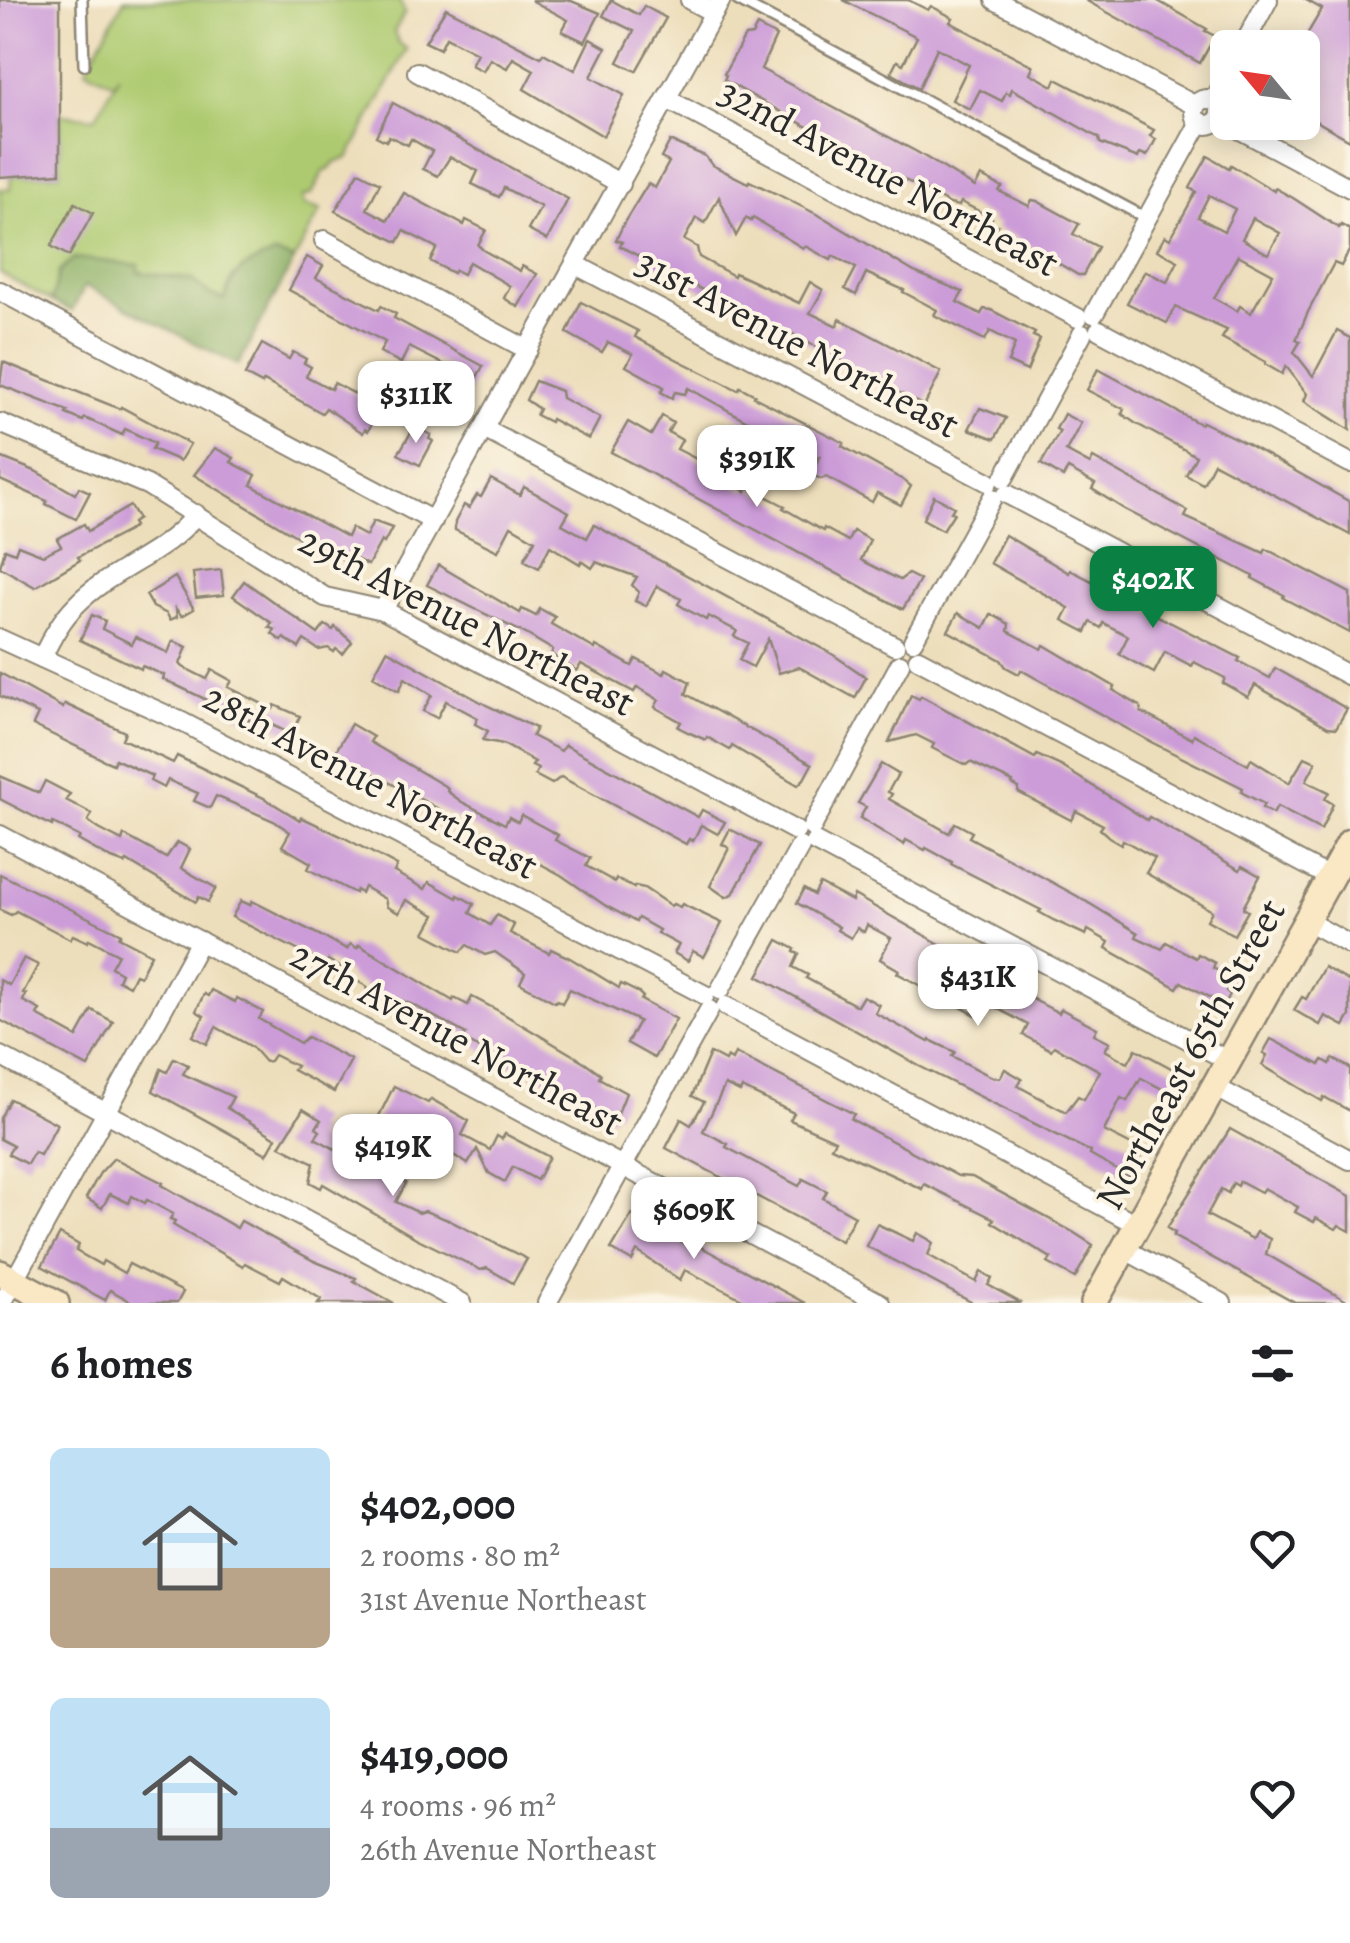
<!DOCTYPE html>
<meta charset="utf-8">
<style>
:root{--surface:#fff;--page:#f2f2f2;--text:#202124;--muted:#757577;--accent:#0b8043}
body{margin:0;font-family:Alegreya,serif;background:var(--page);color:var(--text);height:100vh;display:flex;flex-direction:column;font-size:38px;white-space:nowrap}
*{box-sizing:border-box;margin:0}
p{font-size:32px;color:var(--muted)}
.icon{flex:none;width:55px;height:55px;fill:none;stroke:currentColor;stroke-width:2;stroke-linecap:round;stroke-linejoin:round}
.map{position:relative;height:1303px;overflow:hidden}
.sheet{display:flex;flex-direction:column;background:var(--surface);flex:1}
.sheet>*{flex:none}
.needle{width:65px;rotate:299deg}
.buttons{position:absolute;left:1210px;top:30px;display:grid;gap:20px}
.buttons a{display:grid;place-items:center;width:110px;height:110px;border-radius:15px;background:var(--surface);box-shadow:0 5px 25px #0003;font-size:50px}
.price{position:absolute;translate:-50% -85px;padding:0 22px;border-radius:20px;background:#fff;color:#222;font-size:32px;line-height:65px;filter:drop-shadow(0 2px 5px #0008)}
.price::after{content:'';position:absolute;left:50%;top:60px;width:30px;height:22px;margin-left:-15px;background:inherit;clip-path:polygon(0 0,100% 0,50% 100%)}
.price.selected{background:var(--accent);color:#fff}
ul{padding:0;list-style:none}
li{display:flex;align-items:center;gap:30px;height:250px;padding:0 50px}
li span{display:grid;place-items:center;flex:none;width:280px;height:200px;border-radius:15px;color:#555}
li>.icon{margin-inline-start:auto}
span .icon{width:120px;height:120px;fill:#fffc;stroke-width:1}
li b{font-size:42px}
h2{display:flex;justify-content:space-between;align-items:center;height:120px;padding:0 50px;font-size:42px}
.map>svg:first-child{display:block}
</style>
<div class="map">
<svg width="1350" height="1303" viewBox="0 0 1350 1303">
<rect width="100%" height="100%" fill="#fcf5e5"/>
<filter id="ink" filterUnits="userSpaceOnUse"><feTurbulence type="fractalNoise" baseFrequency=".01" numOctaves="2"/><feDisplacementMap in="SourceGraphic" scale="20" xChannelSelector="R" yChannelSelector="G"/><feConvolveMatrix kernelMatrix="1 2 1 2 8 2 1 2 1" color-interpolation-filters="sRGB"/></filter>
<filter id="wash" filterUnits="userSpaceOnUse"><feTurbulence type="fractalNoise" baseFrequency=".0048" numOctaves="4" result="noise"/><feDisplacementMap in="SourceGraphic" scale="40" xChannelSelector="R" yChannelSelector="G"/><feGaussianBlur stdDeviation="2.25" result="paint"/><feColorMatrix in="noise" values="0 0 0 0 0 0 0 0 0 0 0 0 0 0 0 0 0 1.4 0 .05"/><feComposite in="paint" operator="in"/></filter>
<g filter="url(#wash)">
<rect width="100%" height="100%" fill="#eddebb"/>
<!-- green -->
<path fill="#adca70" stroke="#6c7a4e" stroke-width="2.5" d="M124 0H399L405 12 394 32 399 43 407 49 348 158 334 162 330 169 323 172 312 194 302 197 304 205 321 210 294 260 276 254 232 277 224 300 209 294 192 280 138 272 139 266 74 258 59 272 52 301 0 273V189H10L11 176 60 173V114L95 118 119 75 113 83 86 69Z"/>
<!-- forest -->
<path fill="#8aae62" stroke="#5a6c46" stroke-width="2.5" d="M276 254 294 260 238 365 85 286 72 311 52 301 59 272 74 258 139 265 138 272 192 280 209 294 224 300C238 266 241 267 276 254Z"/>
<g id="blocks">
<!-- building -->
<g fill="#cc9cd8" fill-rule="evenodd">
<path d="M0 0H60V173L0 177Z"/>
<path d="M531 0H569L600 13 585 42 562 31 568 20Z"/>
<path d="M611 0 639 15 644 6 666 18 636 71 618 62 634 31 603 16Z"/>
<path d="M843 0H908L928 10 931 6 953 18 950 22 1033 66 1030 73 1053 86 1056 79 1154 130 1150 136 1156 139 1147 156 1140 153 1138 158 1100 143 1099 138 1012 89 1010 94 1006 92 1002 101 980 90 970 109 952 100 969 65 937 48 919 88 891 73 897 61 903 64 917 37Z"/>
<path d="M1085 0H1156L1207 29 1205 31 1215 36 1200 63Z"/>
<path d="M1306 0H1350V140L1302 113V43L1322 9Z"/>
<path d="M446 8 541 57 543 53 575 70 590 39 606 48 591 77 624 95 603 136 524 89 534 70 513 58 507 68 490 59 483 71 471 65 477 53 446 37 440 49 425 42Z"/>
<path d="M757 26 776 36 761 69 917 152 975 187 981 176 1002 187 999 191 1029 206 1032 200 1037 201 1079 224 1073 234 1098 247 1083 275H1078L1010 234 996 229 998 225 990 221 992 218 961 202 959 206 950 204 881 167 855 152 857 148 813 130 724 80 726 75 724 74 745 36 752 35Z"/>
<path d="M393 103 568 199 547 240 528 230 541 207 504 188 499 197 472 184 478 171 450 157 438 176 423 169 432 151 411 139 408 145 389 136 386 141 376 136Z"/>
<path d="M670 141 705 156 712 165 748 183 749 181 775 193 826 219 914 272 963 292 957 302 981 314 984 309 991 310 1035 333 1033 336 1040 339 1027 371 1008 362 1015 344 990 331 985 340 934 315 937 310 903 292 904 290 866 273 856 295 845 289 856 268 833 256 831 260 805 246 803 248 753 218 751 221 746 218 736 236 719 197 705 223 696 218 684 240 697 247 699 257 734 276 735 273 799 303 810 282 823 290 810 313 837 326 840 319 941 372 924 406 783 329 761 321 620 246 622 242 616 240 625 221 648 184 655 188 669 162 661 158Z"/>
<path d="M1208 156 1229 168 1231 165 1274 191 1275 188 1293 198 1339 228 1341 225 1350 230V249L1341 266 1334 263 1308 312 1296 340 1300 342 1294 352 1313 376 1337 331 1350 338V430L1304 401 1307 394 1286 366 1282 374 1265 364 1266 362 1222 338 1227 330 1176 307 1167 323 1127 303 1145 271 1167 282 1178 261 1157 250 1165 236 1170 239 1196 192 1190 188ZM1209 195 1235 209 1224 231 1198 217ZM1253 218 1280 233 1268 254 1242 239ZM1238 255 1273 274 1251 313 1240 306 1237 311 1214 298Z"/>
<path d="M359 172 380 183 367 209 388 220 404 193 464 225 466 220 486 230 478 245 483 250 520 271 522 266 537 274 518 307 504 298 510 286 469 262 463 274 455 270 453 273 430 261 437 248 404 231 398 242 335 211Z"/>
<path d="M75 203 93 213 69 256 51 246Z"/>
<path d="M307 257 323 266 316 278 379 310 381 306 396 314 394 318 483 366 466 397 445 386 453 369 409 347 401 363 380 352 385 342 289 290Z"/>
<path d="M581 302 638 331 635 337 678 360 738 390 740 387 755 395 754 397 844 443 842 446 903 480 911 486 901 505 877 493 872 502 826 477 821 479 810 474 820 456 797 459 794 447 688 388 685 394 675 392 672 398 661 392 664 387 626 366 633 354 608 342 602 352 567 333Z"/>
<path d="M262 344 289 359 293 352 306 359 304 363 311 367 306 376 331 389 334 383 380 407 368 431 365 429 363 433 326 408 322 413 264 381 262 384 245 375Z"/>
<path d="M3 362 120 409 121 407 190 444 180 461 152 449 155 443 125 429 122 435 85 418 83 421 66 414 68 411 0 385Z"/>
<path d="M1098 369 1200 424 1202 422 1249 445 1350 502V535L1214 463 1203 484 1186 475 1196 456 1135 423 1122 414 1124 409 1087 390Z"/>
<path d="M535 381 561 391 562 398 600 418 589 439 551 419 550 422 536 415 539 409 526 400Z"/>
<path d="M980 408 1006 418 995 439 969 429Z"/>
<path d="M1064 414 1081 423 1066 451 1090 464 1093 458 1188 511 1185 517 1264 553 1266 549 1350 593V633L1283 598 1284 595 1252 578 1253 576 1124 509 1092 489 1095 484 1068 469 1063 477 1041 464 1060 431 1056 429Z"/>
<path d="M662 416 673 423 668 432 682 440 677 449 710 466 714 460 730 468 723 479 746 491 748 487 785 506 783 508 823 531 824 528 848 541 853 531 870 540 861 560 900 580 908 574 920 580 903 609 611 452 628 422 651 435Z"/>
<path d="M415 426 431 435 429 439 433 441 420 465 398 454Z"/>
<path d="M215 448 234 458 231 462 256 475 251 485 347 537 351 528 366 536 373 521 392 528 384 543 381 541 368 565 352 557 349 562 306 542 194 475Z"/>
<path d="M0 457 35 471 75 494 79 487 90 492 76 519 46 504 47 501 0 480Z"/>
<path d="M491 479 520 495 524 487 569 512 562 524 587 538 594 525 832 654 866 677 855 698 799 667 779 673 768 639 753 667 739 660 748 643 734 636 737 631 708 616 706 620 686 609 678 604 681 599 657 586 646 606 635 601 639 592 632 585 637 577 596 562 592 568 582 561 580 564 550 546 539 568 524 560 535 540 511 526 498 551 455 530V522L464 505 469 508 477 495 481 497Z"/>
<path d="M934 496 954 507 951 512 954 513 943 530 923 519Z"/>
<path d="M130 506 138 519 132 523 134 526 128 531 78 557 80 560 35 587 0 567 5 549 15 553 18 545 43 555 61 546 57 539 84 524 88 531Z"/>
<path d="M1005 535 1069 573 1070 570 1102 586 1104 582 1124 592 1145 604 1142 608 1240 658 1238 661 1270 678 1275 668 1347 709 1336 728 1328 727 1255 685 1248 697 1223 683 1225 678 1194 662 1192 666 1165 652 1154 673 1119 654 1128 636 1103 623 1101 628 1091 622 1086 632 1063 620 1069 608 990 563Z"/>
<path d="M438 565 520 613 522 609 536 616 540 609 555 617 551 624 595 649 596 646 632 666 636 659 664 674 666 669 690 682 686 694 812 764 804 779 798 785 732 746 730 750 707 737 706 740 690 733 678 727 681 722 655 707 659 700 637 687 634 692 581 664 577 671 551 654 553 650 526 634 427 585Z"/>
<path d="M221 570 224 595 196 598 193 573Z"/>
<path d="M175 577 194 609 182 616 176 609 177 617 170 620 167 614 153 607 146 595Z"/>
<path d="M244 581 318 634 325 625 333 630 335 627 352 642 343 654 336 649 334 652 328 648 319 650 304 640 299 648 284 638 282 641 272 634 275 630 269 627 272 623 233 596Z"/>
<path d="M958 613 984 628 991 614 1009 624 1008 631 1042 649 1044 645 1115 687 1113 690 1140 706 1141 712 1192 739 1194 734 1248 765 1251 759 1289 783 1305 757 1316 762 1306 781 1329 792 1325 799 1333 804 1321 830 1277 807 1273 814 1262 808 1264 804 1241 792 1243 788 1151 742 1021 670 1019 674 1006 667 1001 660 948 631Z"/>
<path d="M92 615 105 621 102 629 132 644 136 637 168 653 173 641 187 647 180 664 183 667 207 679 212 670 232 681 228 687 273 709 275 705 300 716 291 734 259 719 257 724 163 679 164 675 142 666 141 669 80 640Z"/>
<path d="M387 650 488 706 536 728 532 736 561 751 565 745 698 817 702 810 725 822 718 834 701 825 693 841 689 839 686 844 561 777 552 784 535 775 538 769 532 766 535 762 503 744 483 740 488 731 475 724 478 718 446 701 437 718 423 711 432 695 405 678 399 691 373 676Z"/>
<path d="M0 673 63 708 65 704 125 732 122 739 173 763 177 756 264 798 300 820 301 817 343 837 397 866 394 872 425 889 429 882 457 898 458 895 474 904 470 913 490 925 497 915 514 925 510 933 549 953 551 949 570 958 619 988 621 984 639 993 643 997 641 1000 676 1019 654 1058 627 1043 639 1021 570 989 562 1003 557 1000 555 1002 520 983 525 973 495 952 485 955 467 945 461 952 425 933 435 915 406 900 399 913 387 907 385 899 364 887 361 893 356 890 355 893 308 869 311 863 282 846 290 832 274 821 216 796 210 808 194 801 198 793 168 780 164 788 150 781 152 776 115 759 113 764 106 761 33 725 38 714 0 696Z"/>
<path d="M911 695 919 699 921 696 1035 758 1037 755 1061 766 1147 820 1149 817 1240 870 1242 866 1260 876 1243 908 1248 911 1234 935 1207 920 1212 911 1146 873 1155 858 1123 840 1121 844 1109 837 1100 829 1103 825 1076 811 1071 820 1018 792 1019 788 1012 784 1013 782 970 762 966 765 932 748 934 744 916 735 889 742Z"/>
<path d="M351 724 373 737 370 742 448 788 447 791 462 802 505 824 509 817 518 822 521 815 558 835 555 840 590 858 586 866 615 882 616 879 634 888 635 886 644 888 671 906 673 904 680 907 682 904 722 923 704 957 693 951 688 961 674 953 679 945 657 933 659 930 638 918 636 922 603 904 561 875 335 753Z"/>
<path d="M881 764 898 774 888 792 892 794 889 799 949 833 955 823 972 832 969 837 1077 896 1138 933 1136 937 1162 949 1166 942 1196 958 1198 954 1215 963 1213 968 1233 979 1226 991 1230 994 1225 1005 1181 982 1177 988 1106 948 1109 942 1088 930 1086 935 1053 920 1039 912 1041 910 951 864 952 862 926 848 925 850 906 840 904 845 860 818 866 807 858 803Z"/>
<path d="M0 776 39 793 45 781 70 794 66 800 92 814 88 821 99 829 122 841 124 835 166 858 177 842 190 849 181 868 216 888 208 902 199 897 196 902 127 861 125 864 112 859 78 840 80 837 53 823 52 826 0 799Z"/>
<path d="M730 829 760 845 733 894 726 897 710 886 729 848 722 844Z"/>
<path d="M0 874 111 929 121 934 119 937 151 954 140 976 135 974 129 986 118 980 121 973 111 967 118 954 89 939 88 942 73 935 70 939 16 911 11 915 0 910Z"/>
<path d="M820 884 852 901 854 895 964 958 962 962 983 973 985 970 1036 1001 1059 1013 1061 1009 1097 1028 1094 1034 1110 1042 1105 1050 1128 1063 1136 1049 1182 1074 1179 1080 1187 1084 1180 1098 1141 1078 1127 1101 1121 1098 1104 1131 1143 1151 1129 1177 1090 1155 1091 1152 919 1066 758 976 778 940 795 949 794 952 799 954 793 967 808 975 806 978 857 1006 863 996 879 1005 875 1013 929 1042 930 1040 955 1052 952 1056 992 1077 1000 1078 1005 1069 1022 1079 1018 1086 1066 1112 1078 1096 1084 1099 1100 1071 1054 1046 1051 1050 1023 1035 1028 1025 985 1002 976 1015 897 973 899 970 880 959 891 938 867 925 864 932 857 928 851 938 837 930 839 927 797 903 804 889 814 895Z"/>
<path d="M241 901 250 905 252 901 347 949 350 944 357 948 359 945 453 1001 454 998 468 1005 472 997 497 1010 586 1063 601 1074 599 1078 626 1093 618 1113 615 1112 611 1118 537 1075 506 1063 467 1041 463 1038 466 1034 415 1006 396 998 392 1006 371 994 366 986 348 976 350 973 328 960 325 964 232 917Z"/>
<path d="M24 958 38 965 23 993 26 994 23 1001 40 1010 37 1015 77 1037 92 1010 113 1022 88 1067 0 1020V980L9 985Z"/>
<path d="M1324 967 1350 982V1016L1344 1026 1325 1016 1320 1025 1294 1010 1302 997 1306 999Z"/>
<path d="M211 990 235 1002 237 998 263 1012 259 1019 300 1043 307 1037 351 1060 334 1092 293 1070 296 1066 274 1055 270 1061 265 1062 252 1047 216 1027 207 1044 193 1036 204 1016 196 1011 204 994 208 996Z"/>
<path d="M1271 1039 1320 1065 1323 1060 1330 1064 1333 1059 1350 1068V1111L1324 1097 1322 1101 1310 1094 1262 1065 1267 1055 1263 1053Z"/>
<path d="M710 1053 725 1061 727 1057 732 1060 735 1053 854 1114 851 1119 958 1176 972 1177 1073 1232 1093 1245 1075 1278 1048 1263 1051 1258 992 1222 994 1219 924 1184 922 1189 831 1147 835 1140 790 1120 794 1113 742 1088 740 1092 725 1085 703 1131 728 1144 726 1147 799 1186 803 1179 827 1191 823 1198 855 1216 841 1241 666 1148 681 1119 691 1125 704 1102 692 1096Z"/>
<path d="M174 1058 188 1065 183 1074 233 1097 227 1108 276 1138 267 1154 153 1091 161 1069 167 1072Z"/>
<path d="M394 1086 428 1103 431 1099 469 1121 462 1135 490 1150 497 1136 502 1139 505 1134 549 1157 537 1180 513 1167 505 1182 489 1173 477 1149 468 1164 404 1125 401 1131 377 1120Z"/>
<path d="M10 1099 57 1124 40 1155 34 1152 27 1164 8 1154 13 1146 0 1139V1118Z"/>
<path d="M303 1109 321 1120 316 1128 320 1131 315 1138 354 1159 362 1144 389 1158 383 1171 406 1183 396 1202 419 1213 425 1211 448 1220 527 1259 513 1283 487 1268 481 1270 416 1238 323 1184 321 1188 310 1182 314 1163 280 1146Z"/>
<path d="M1230 1129 1350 1196V1231L1339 1225 1336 1229 1316 1218 1314 1222 1295 1212 1298 1207 1264 1188 1261 1192 1240 1181 1238 1186 1233 1183 1228 1193 1221 1189 1207 1215 1253 1239 1257 1232 1270 1239 1266 1254 1350 1303H1295L1173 1236 1175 1233 1167 1228Z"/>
<path d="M114 1158 163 1183 162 1185 237 1228 241 1221 314 1261 356 1278 354 1281 394 1303H318L321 1299 283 1276 280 1281 245 1263 243 1266 173 1225 175 1221 170 1219 173 1214 147 1200 145 1203 132 1196 129 1203 110 1194 102 1208 86 1198 100 1173Z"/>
<path d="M632 1214 657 1228 661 1222 675 1230 671 1236 697 1251 699 1246 805 1303H750L685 1270 680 1280 637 1251 632 1261 611 1249Z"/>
<path d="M877 1224 913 1241 917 1233 928 1239 933 1243 928 1255 976 1282 981 1272 992 1278 988 1285 1021 1303H973L872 1249 866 1246Z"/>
<path d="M60 1234 79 1245 76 1251 101 1265 103 1261 124 1273 129 1264 183 1292 177 1303H134L110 1290 105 1300 42 1266Z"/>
</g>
</g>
</g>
<g filter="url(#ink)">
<use href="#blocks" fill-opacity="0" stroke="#8c8473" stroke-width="2.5"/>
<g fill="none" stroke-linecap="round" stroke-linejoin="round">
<defs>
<g id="service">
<path d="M82 0 84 65"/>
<path d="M737 0 1148 219"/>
</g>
<g id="minor">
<path d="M690 0 714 13"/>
<path d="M995 0 1196 106"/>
<path d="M1242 48 1268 0"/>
<path d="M417 72 621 184"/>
<path d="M667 99 1078 318"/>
<circle cx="1207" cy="112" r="13"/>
<path d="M1214 101 1228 75"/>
<path d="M1218 118 1350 188"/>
<path d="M324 240 528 350"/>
<path d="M576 265 988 482"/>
<path d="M0 291 433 521"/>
<path d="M1094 314 1200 122"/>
<path d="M1099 330 1350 463"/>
<path d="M0 423 147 485 325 597 383 610 796 831"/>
<path d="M484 429 895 646"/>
<path d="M1004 478 1082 334"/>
<path d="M1007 494 1350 676"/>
<path d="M383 610 721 0"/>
<path d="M0 639 182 722 705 995"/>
<path d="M913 641 992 498"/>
<path d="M42 658C51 638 61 620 76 605 112 568 165 555 196 514"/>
<path d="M918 659 1331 878"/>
<path d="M812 827 900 664"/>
<path d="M0 835 880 1303"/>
<path d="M815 842 1229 1061"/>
<path d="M1307 921 1350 945"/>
<path d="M720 990 800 847"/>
<path d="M726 1006 1138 1225"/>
<path d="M0 1056 462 1303"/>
<path d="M1215 1087 1350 1160"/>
<path d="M1124 1249 1222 1303"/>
<path d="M2 1303 200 941"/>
<path d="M547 1303 709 1010"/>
</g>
<g id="secondary">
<path d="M0 1273 56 1303"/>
<path d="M1094 1303 1350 842"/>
</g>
</defs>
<!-- service casing -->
<use href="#service" stroke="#8c8473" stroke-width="14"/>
<!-- minor casing -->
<use href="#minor" stroke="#8c8473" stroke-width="22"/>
<!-- secondary casing -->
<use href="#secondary" stroke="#8c8473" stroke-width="30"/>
<!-- service -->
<use href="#service" stroke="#fff" stroke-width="9"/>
<!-- minor -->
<use href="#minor" stroke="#fff" stroke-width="18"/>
<!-- secondary -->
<use href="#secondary" stroke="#fae7c3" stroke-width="25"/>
</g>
</g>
<g text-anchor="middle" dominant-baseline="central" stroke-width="8" stroke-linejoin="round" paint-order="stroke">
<!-- street labels -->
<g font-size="40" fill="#2b2b2b" stroke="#fcf5e5">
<text transform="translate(889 177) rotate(28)">32nd Avenue Northeast</text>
<text transform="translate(798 343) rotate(28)">31st Avenue Northeast</text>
<text transform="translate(467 621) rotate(27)">29th Avenue Northeast</text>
<text transform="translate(371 781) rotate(28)">28th Avenue Northeast</text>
<text transform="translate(457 1038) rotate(28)">27th Avenue Northeast</text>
<text transform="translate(1190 1054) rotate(-61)">Northeast 65th Street</text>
</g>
</g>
</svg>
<div class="buttons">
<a><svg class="needle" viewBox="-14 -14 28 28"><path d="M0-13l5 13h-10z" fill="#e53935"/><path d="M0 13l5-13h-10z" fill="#757577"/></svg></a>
</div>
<b class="price" style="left:416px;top:446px">$311K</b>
<b class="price" style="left:757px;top:510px">$391K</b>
<b class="price selected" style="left:1153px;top:631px">$402K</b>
<b class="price" style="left:978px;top:1029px">$431K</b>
<b class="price" style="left:393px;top:1199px">$419K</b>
<b class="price" style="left:694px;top:1262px">$609K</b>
</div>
<section class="sheet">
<h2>6 homes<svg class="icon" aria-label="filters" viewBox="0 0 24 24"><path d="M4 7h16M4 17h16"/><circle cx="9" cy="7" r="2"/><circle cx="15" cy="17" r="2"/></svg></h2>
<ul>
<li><span style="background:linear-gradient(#bfe0f5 60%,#b9a48a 0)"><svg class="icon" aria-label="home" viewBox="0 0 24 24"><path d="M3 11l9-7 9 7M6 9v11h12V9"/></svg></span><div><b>$402,000</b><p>2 rooms · 80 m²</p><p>31st Avenue Northeast</p></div><svg class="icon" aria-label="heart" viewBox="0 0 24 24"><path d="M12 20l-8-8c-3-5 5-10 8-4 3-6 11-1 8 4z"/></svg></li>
<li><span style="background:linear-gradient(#bfe0f5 65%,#9aa5b1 0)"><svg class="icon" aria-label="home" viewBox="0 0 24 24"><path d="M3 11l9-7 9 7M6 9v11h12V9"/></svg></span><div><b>$419,000</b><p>4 rooms · 96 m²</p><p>26th Avenue Northeast</p></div><svg class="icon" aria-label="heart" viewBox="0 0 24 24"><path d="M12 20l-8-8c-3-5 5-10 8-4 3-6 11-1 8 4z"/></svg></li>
</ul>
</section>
